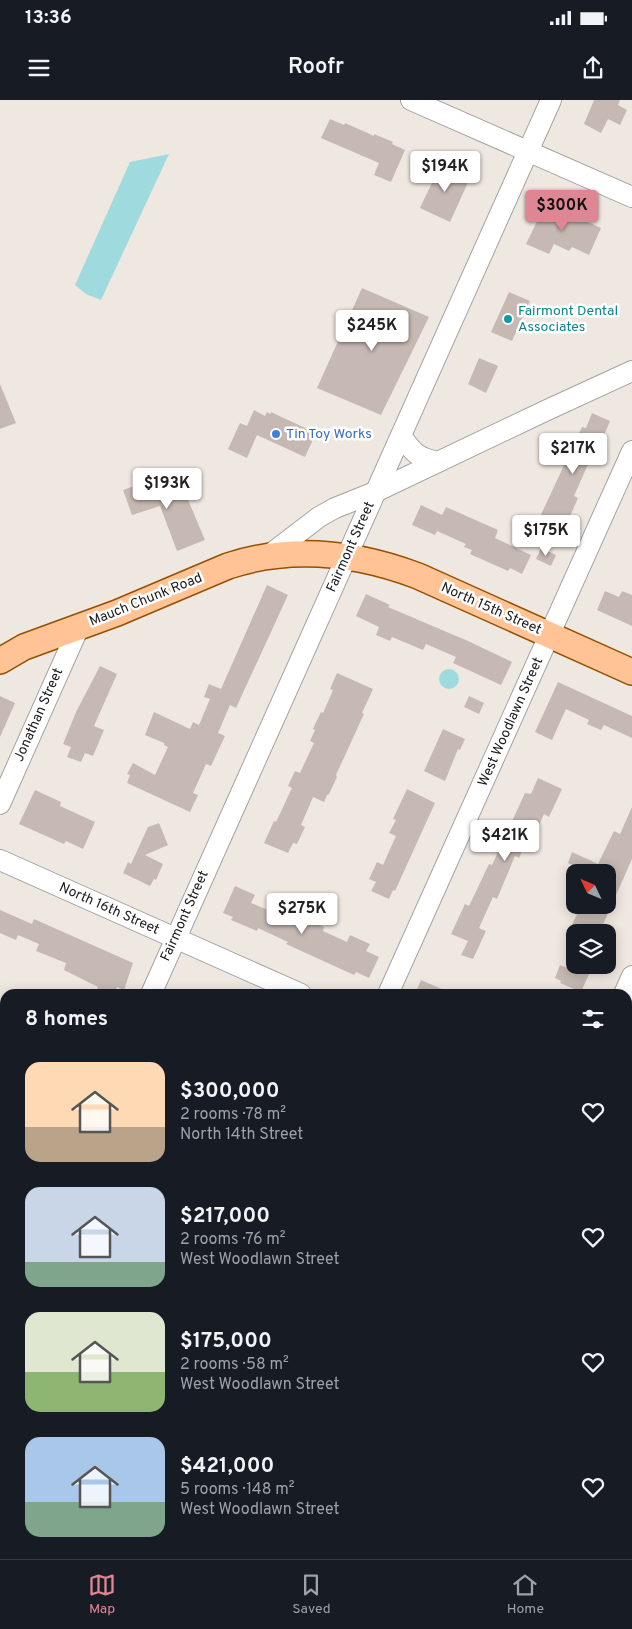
<!DOCTYPE html>
<meta charset="utf-8">
<style>
:root{--surface:#171b24;--page:#20242c;--text:#f1f3f6;--muted:#9ea1a6;--line:#363941;--accent:#df8694}
body{margin:0;font-family:Overpass,sans-serif;background:var(--page);color:var(--text);height:100vh;display:flex;flex-direction:column;font-size:19px;white-space:nowrap}
*{box-sizing:border-box;margin:0}
p{font-size:16px;color:var(--muted)}
.icon{flex:none;width:28px;height:28px;fill:none;stroke:currentColor;stroke-width:2;stroke-linecap:round;stroke-linejoin:round}
.map{position:relative;flex:1;overflow:hidden}
.drawer{position:absolute;left:0px;top:889px;width:632px;height:571px;display:flex;flex-direction:column;background:var(--surface);border-radius:15px 15px 0 0;box-shadow:0 2px 12px #0003}
.drawer>*{flex:none}
.needle{width:32px;rotate:314deg}
.controls{position:absolute;left:566px;top:764px;display:grid;gap:10px}
.controls a{display:grid;place-items:center;width:50px;height:50px;border-radius:10px;background:var(--surface);box-shadow:0 2px 12px #0003;font-size:25px}
.price{position:absolute;translate:-50% -42px;padding:0 11px;border-radius:5px;background:#fff;color:#222;font-size:16px;line-height:32px;filter:drop-shadow(0 1px 2px #0008)}
.price::after{content:'';position:absolute;left:50%;top:30px;width:15px;height:11px;margin-left:-8px;background:inherit;clip-path:polygon(0 0,100% 0,50% 100%)}
.price.on{background:var(--accent);color:#111}
ul{padding:0;list-style:none}
li{display:flex;align-items:center;gap:15px;height:125px;padding:0 25px}
li span{display:grid;place-items:center;flex:none;width:140px;height:100px;border-radius:15px;color:#555}
li>.icon{margin-inline-start:auto}
span .icon{width:60px;height:60px;fill:#fffc;stroke-width:1}
li b{font-size:21px}
h2{display:flex;justify-content:space-between;align-items:center;height:60px;padding:0 25px;font-size:21px}
.status{display:flex;justify-content:space-between;align-items:center;height:35px;padding:0 25px;background:var(--surface);direction:ltr}
.status svg{height:14px;fill:currentColor}
header{display:flex;justify-content:space-between;align-items:center;height:65px;padding:0 25px;background:var(--surface);font-size:22px;font-weight:600}
.tabs{display:flex;justify-content:space-around;align-items:center;height:70px;border-top:1px solid var(--line);background:var(--surface);font-size:14px;color:var(--muted)}
.tabs a{display:grid;justify-items:center;gap:2px}
.tabs .on{color:var(--accent)}
.map>svg:first-child{display:block}
</style>
<div class="status"><b>13:36</b><svg viewBox="0 0 49 12"><path d="M0 12V9h3v3zM5 12V6h3v6zM10 12V3h3v9zM15 12V0h3v12zM26 1h20v11H26zM47 4h2v5h-2z"/></svg></div>
<header><svg class="icon" aria-label="menu" viewBox="0 0 24 24"><path d="M4 6h16M4 12h16M4 18h16"/></svg>Roofr<svg class="icon" aria-label="share" viewBox="0 0 24 24"><path d="M12 15V3M7 8l5-5 5 5M5 13v7h14v-7"/></svg></header>
<div class="map">
<svg width="632" height="1459" viewBox="0 0 632 1459">
<rect width="100%" height="100%" fill="#efe8e1"/>
<!-- water -->
<g fill="#9fdadf">
<path d="M169 54 101 200 86 194 75 185 130 62Z"/>
<circle cx="449" cy="579" r="10"/>
</g>
<!-- building -->
<g fill="#c6b9b4">
<path d="M594 0H620L618 5 627 10 620 25 608 19 601 33 584 24Z"/>
<path d="M330 19 344 25 345 23 374 36V34L393 42 392 44 405 50 391 82 374 75 379 63 321 38Z"/>
<path d="M441 64 470 78 450 122 420 108Z"/>
<path d="M546 103 601 128 589 155 572 147 569 151 554 144 549 154 526 144Z"/>
<path d="M362 188 429 217 381 315 317 288Z"/>
<path d="M509 192 530 201 512 241 491 232Z"/>
<path d="M479 258 498 266 486 293 468 284Z"/>
<path d="M0 284 16 323 0 329Z"/>
<path d="M254 310 265 316 267 312 270 314 271 312 316 333 305 357 257 335 247 358 228 349 240 323 247 326Z"/>
<path d="M592 313 610 321 603 338 600 337 574 396 578 398 563 432 538 421 582 327 586 328Z"/>
<path d="M163 376 165 381 172 379 179 398 186 395 205 440 177 451 160 406 132 415 123 390Z"/>
<path d="M421 405 442 415 446 407 498 430 495 438 531 455 522 474 510 468 508 471 470 454 472 450 464 447 466 444 437 431 435 435 412 425Z"/>
<path d="M541 448 556 455 551 466 536 459Z"/>
<path d="M267 485 288 495 236 608 230 605 218 633 225 636 211 666 206 664 193 693 198 695 190 712 127 683 130 675 127 674 133 663 155 675 168 647 164 645V643L145 635 154 612 190 629 193 622 199 625 210 599 204 597 209 584 221 589Z"/>
<path d="M605 491 619 497 622 491 632 495V526L597 510Z"/>
<path d="M366 494 390 505 388 507 468 541 512 562 501 585 453 563 456 557 426 544 423 550 392 537 390 541 376 535 379 527 356 516Z"/>
<path d="M100 566 117 574 94 626 104 630 93 656 85 653 81 662 67 657 71 647 63 644 76 612Z"/>
<path d="M337 573 373 589 362 613 364 614 336 675 337 677 329 694 327 695 324 702 313 697 301 725 305 727 297 744 293 743 288 753 264 743 274 721 276 722 292 688 288 686 295 671 300 673 314 643 310 641 315 630 313 629 321 612 323 613 333 590 330 589Z"/>
<path d="M558 582 632 616V638L604 625 601 630 587 624 589 620 566 609 552 640 535 632Z"/>
<path d="M0 596 15 603 0 637Z"/>
<path d="M469 596 484 603 479 614 464 607Z"/>
<path d="M443 629 465 639 460 650 458 649 445 681 424 671Z"/>
<path d="M538 678 562 689 549 717 544 714 530 746 525 744 519 758 515 756 497 799 493 797 479 828 486 831 473 859 461 855 468 841 451 834 465 804 469 806 489 764 492 765 525 693 531 694Z"/>
<path d="M407 689 435 703 395 791 393 790 389 799 371 791 376 782 369 779 377 762 383 765 396 736 389 733 396 720 393 719Z"/>
<path d="M35 690 61 702 60 706 95 722 83 749 66 741 64 744 19 724Z"/>
<path d="M632 707V759L601 829 595 827 592 832H569L581 805H608V772H589L568 763 572 752 598 764 614 731 620 734Z"/>
<path d="M159 723 168 745 145 755 163 764 156 780 154 779 150 786 123 773 128 762 131 764 148 727Z"/>
<path d="M235 786 255 795 251 803 283 816 286 810 324 827 323 831 347 842 350 835 370 844 366 851 379 857 369 878 356 872 354 875 286 844 288 842 258 828 257 831 231 820 233 817 223 813Z"/>
<path d="M0 810 32 824 34 819 133 863 124 890 117 887 114 894H95L98 887 64 870 66 863 36 851 39 844 18 835 16 840 0 833Z"/>
<path d="M560 865 567 868 569 865H593L581 892 560 883 561 881 555 878Z"/>
<path d="M421 880 453 894H415Z"/>
</g>
<g fill="none" stroke-linecap="round" stroke-linejoin="round">
<defs>
<g id="minor">
<path d="M411 0 632 97"/>
<path d="M401 336C413 352 417 358 438 362"/>
<path d="M268 456 319 417 335 408 375 392 545 311 632 271"/>
<path d="M0 704 79 527"/>
<path d="M0 760 301 894"/>
<path d="M151 894 551 0"/>
<path d="M388 894 632 351"/>
<path d="M624 894 632 876"/>
<path d="M628 1040 632 1042"/>
<path d="M0 1236 5 1224"/>
<path d="M628 1411 632 1401"/>
<path d="M503 1455 512 1459"/>
<path d="M137 1459 139 1455"/>
<path d="M372 1459 374 1455"/>
<path d="M606 1459 608 1455"/>
</g>
<path id="major" d="M0 561 24 547 117 513 228 466C292 445 357 453 418 476L632 572"/>
</defs>
<!-- minor casing -->
<use href="#minor" stroke="#a3a3a3" stroke-width="22"/>
<!-- major casing -->
<use href="#major" stroke="#954f00" stroke-width="28"/>
<!-- minor -->
<use href="#minor" stroke="#fff" stroke-width="20"/>
<!-- major -->
<use href="#major" stroke="#ffc396" stroke-width="25"/>
</g>
<!-- markers -->
<circle fill="#0f9aa8" stroke="#fff" stroke-width="2" cx="508" cy="219" r="5"/>
<circle fill="#3f7fe0" stroke="#fff" stroke-width="2" cx="276" cy="334" r="5"/>
<g text-anchor="middle" dominant-baseline="central" stroke-width="5" stroke-linejoin="round" paint-order="stroke">
<!-- culture labels -->
<g font-size="14" fill="#0d838f" stroke="#fff" text-anchor="start">
<text x="518" y="211">Fairmont Dental<tspan x="518" dy="16">Associates</tspan></text>
</g>
<!-- shop labels -->
<g font-size="14" fill="#366cbe" stroke="#fff" text-anchor="start">
<text x="286" y="334">Tin Toy Works</text>
</g>
<!-- street labels -->
<g font-size="14" fill="#1c1c1c" stroke="#fff">
<text transform="translate(351 447) rotate(-66)">Fairmont Street</text>
<text transform="translate(146 500) rotate(-22)">Mauch Chunk Road</text>
<text transform="translate(491 509) rotate(24)">North 15th Street</text>
<text transform="translate(39 615) rotate(-66)">Jonathan Street</text>
<text transform="translate(511 622) rotate(-66)">West Woodlawn Street</text>
<text transform="translate(109 809) rotate(24)">North 16th Street</text>
<text transform="translate(185 816) rotate(-66)">Fairmont Street</text>
</g>
</g>
</svg>
<div class="controls">
<a><svg class="needle" viewBox="-14 -14 28 28"><path d="M0-13l5 13h-10z" fill="#e53935"/><path d="M0 13l5-13h-10z" fill="#9ea1a6"/></svg></a>
<a><svg class="icon" aria-label="layers" viewBox="0 0 24 24"><path d="M12 4l9 5-9 5-9-5zM3 14l9 5 9-5"/></svg></a>
</div>
<b class="price" style="left:445px;top:93px">$194K</b>
<b class="price on" style="left:562px;top:132px">$300K</b>
<b class="price" style="left:372px;top:252px">$245K</b>
<b class="price" style="left:573px;top:375px">$217K</b>
<b class="price" style="left:167px;top:410px">$193K</b>
<b class="price" style="left:546px;top:457px">$175K</b>
<b class="price" style="left:505px;top:762px">$421K</b>
<b class="price" style="left:302px;top:835px">$275K</b>
<section class="drawer">
<h2>8 homes<svg class="icon" aria-label="filters" viewBox="0 0 24 24"><path d="M4 7h16M4 17h16"/><circle cx="9" cy="7" r="2"/><circle cx="15" cy="17" r="2"/></svg></h2>
<ul>
<li><span style="background:linear-gradient(#ffd9b3 65%,#b9a48a 0)"><svg class="icon" aria-label="home" viewBox="0 0 24 24"><path d="M3 11l9-7 9 7M6 9v11h12V9"/></svg></span><div><b>$300,000</b><p>2 rooms · 78 m²</p><p>North 14th Street</p></div><svg class="icon" aria-label="heart" viewBox="0 0 24 24"><path d="M12 20l-8-8c-3-5 5-10 8-4 3-6 11-1 8 4z"/></svg></li>
<li><span style="background:linear-gradient(#c9d6e8 75%,#7fa58c 0)"><svg class="icon" aria-label="home" viewBox="0 0 24 24"><path d="M3 11l9-7 9 7M6 9v11h12V9"/></svg></span><div><b>$217,000</b><p>2 rooms · 76 m²</p><p>West Woodlawn Street</p></div><svg class="icon" aria-label="heart" viewBox="0 0 24 24"><path d="M12 20l-8-8c-3-5 5-10 8-4 3-6 11-1 8 4z"/></svg></li>
<li><span style="background:linear-gradient(#dfe7d0 60%,#8fb573 0)"><svg class="icon" aria-label="home" viewBox="0 0 24 24"><path d="M3 11l9-7 9 7M6 9v11h12V9"/></svg></span><div><b>$175,000</b><p>2 rooms · 58 m²</p><p>West Woodlawn Street</p></div><svg class="icon" aria-label="heart" viewBox="0 0 24 24"><path d="M12 20l-8-8c-3-5 5-10 8-4 3-6 11-1 8 4z"/></svg></li>
<li><span style="background:linear-gradient(#a9c7e8 65%,#7fa58c 0)"><svg class="icon" aria-label="home" viewBox="0 0 24 24"><path d="M3 11l9-7 9 7M6 9v11h12V9"/></svg></span><div><b>$421,000</b><p>5 rooms · 148 m²</p><p>West Woodlawn Street</p></div><svg class="icon" aria-label="heart" viewBox="0 0 24 24"><path d="M12 20l-8-8c-3-5 5-10 8-4 3-6 11-1 8 4z"/></svg></li>
</ul>
</section>
</div>
<nav class="tabs">
<a class="on"><svg class="icon" aria-label="map" viewBox="0 0 24 24"><path d="M3 6l6-2 6 2 6-2v14l-6 2-6-2-6 2zM9 4v14M15 6v14"/></svg>Map</a>
<a><svg class="icon" aria-label="saved" viewBox="0 0 24 24"><path d="M7 4h10v16l-5-4-5 4z"/></svg>Saved</a>
<a><svg class="icon" aria-label="home" viewBox="0 0 24 24"><path d="M3 11l9-7 9 7M6 9v11h12V9"/></svg>Home</a>
</nav>
